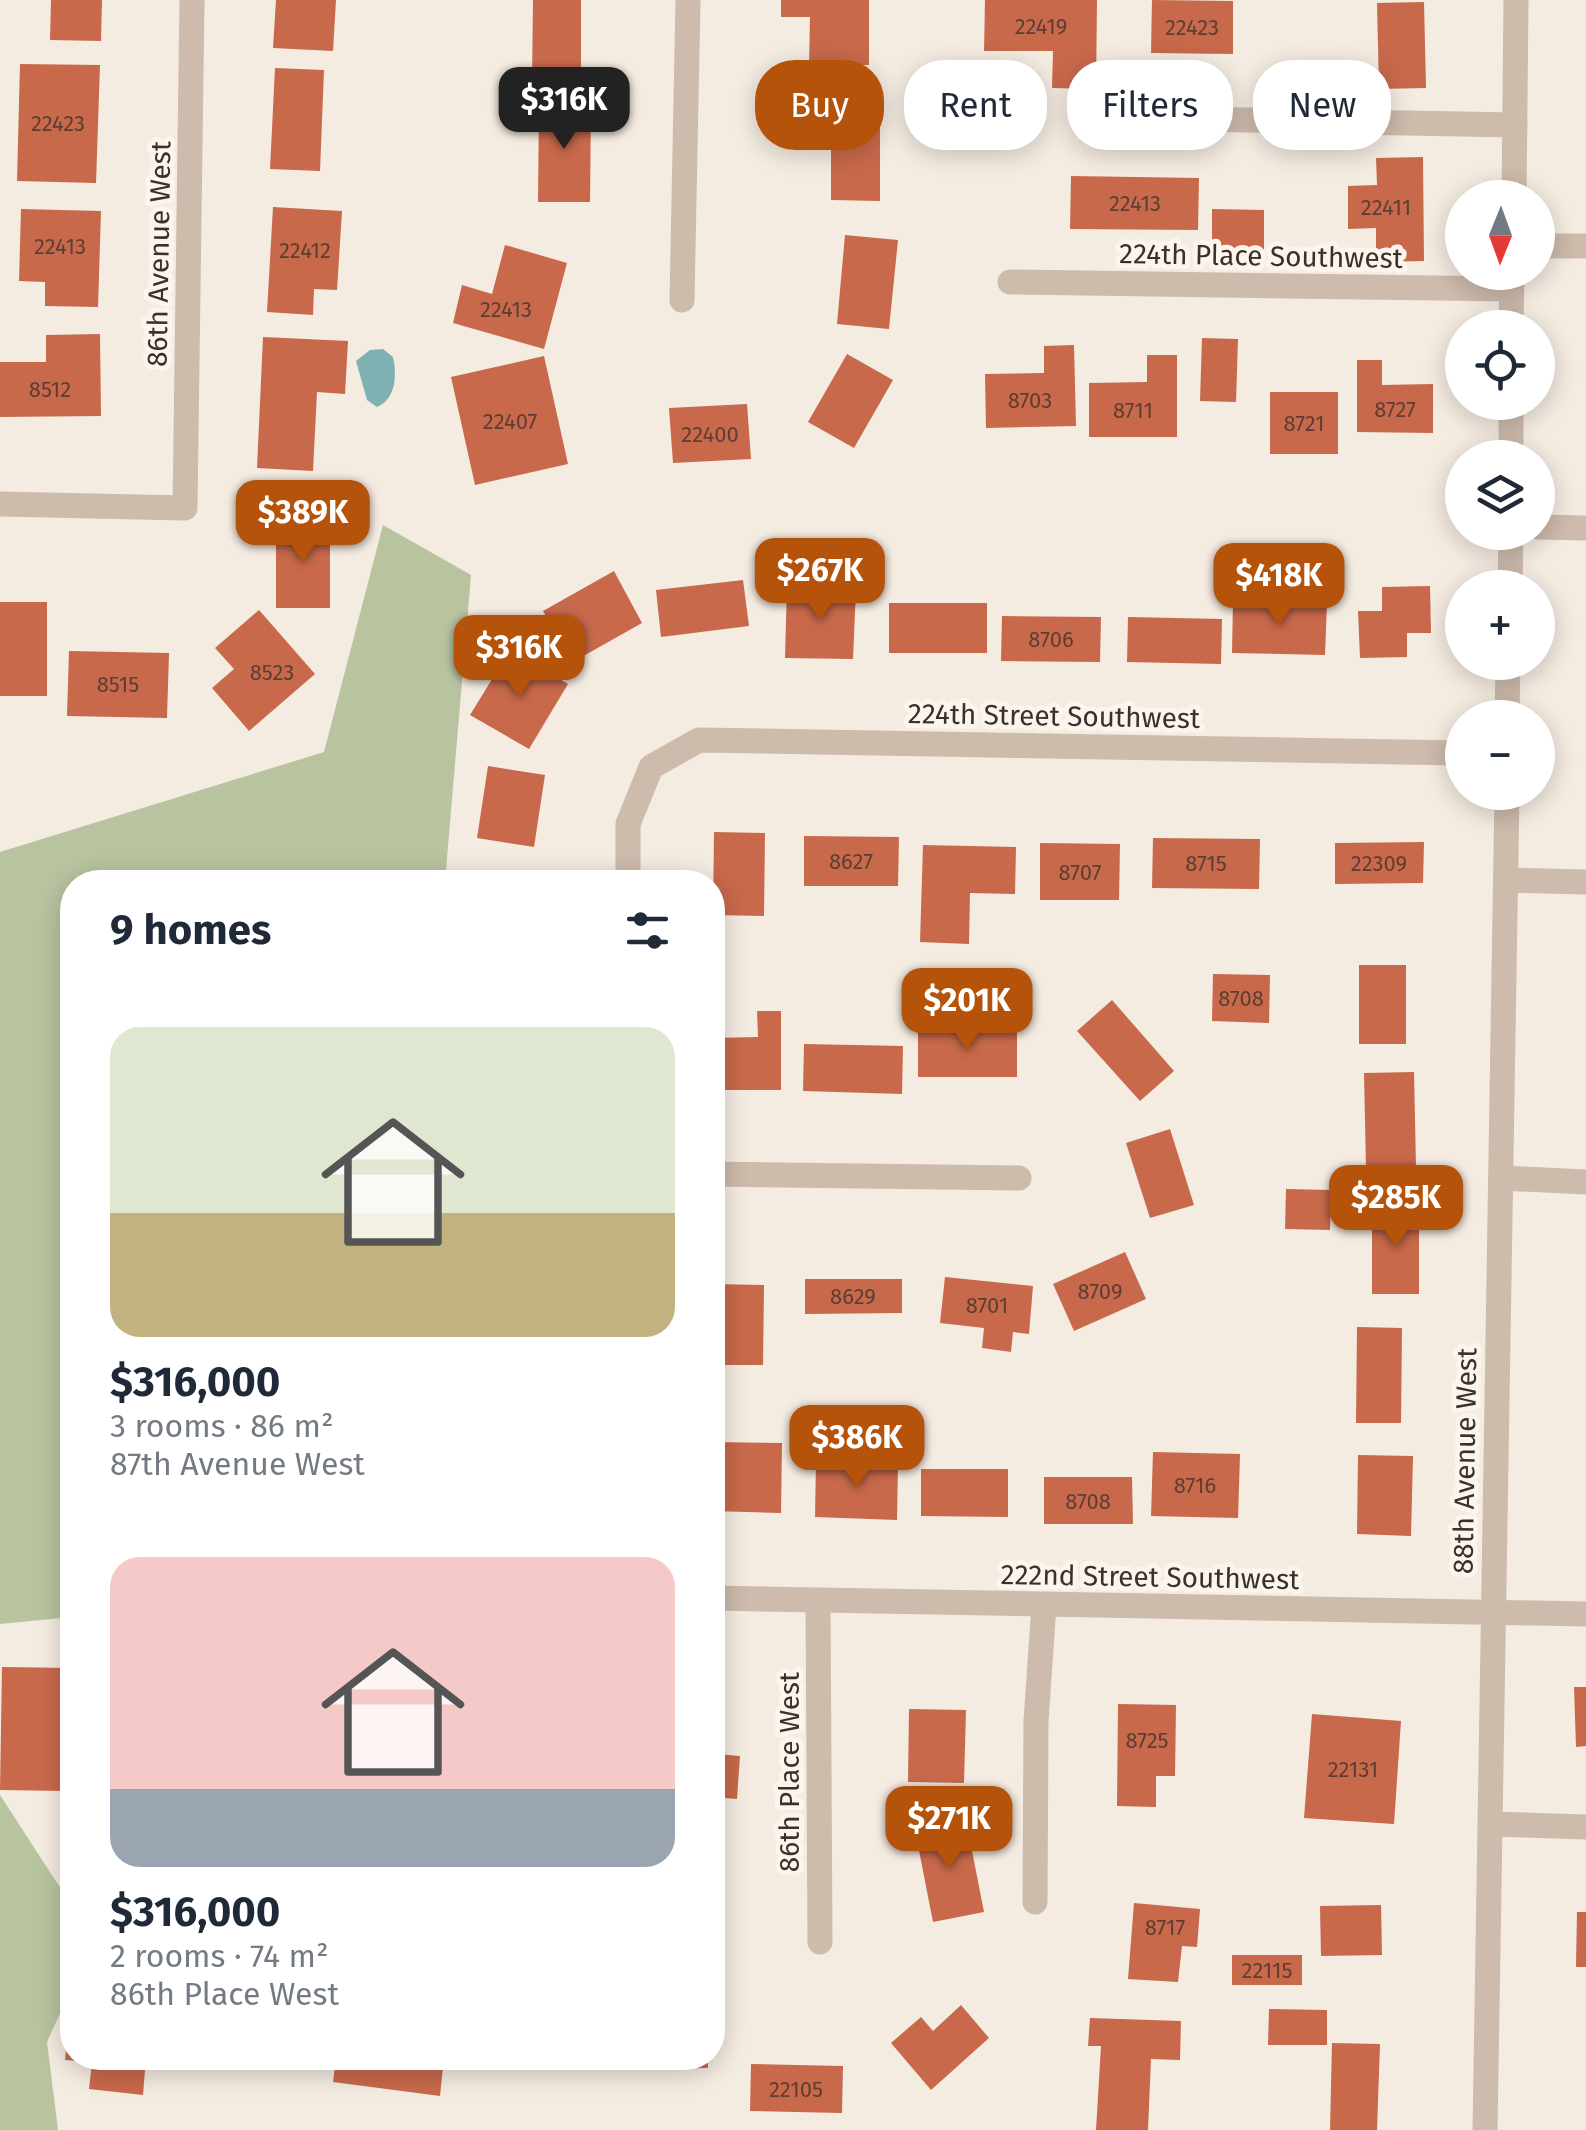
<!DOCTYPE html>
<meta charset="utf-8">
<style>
:root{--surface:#fff;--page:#f6f6f7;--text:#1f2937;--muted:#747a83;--accent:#b45309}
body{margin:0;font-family:"Fira Sans",sans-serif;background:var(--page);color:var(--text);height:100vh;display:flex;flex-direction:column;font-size:38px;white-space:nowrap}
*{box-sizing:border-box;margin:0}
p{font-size:32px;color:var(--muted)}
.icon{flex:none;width:55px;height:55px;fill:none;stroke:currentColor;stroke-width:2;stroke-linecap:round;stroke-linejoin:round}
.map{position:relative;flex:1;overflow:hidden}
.sheet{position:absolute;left:60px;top:870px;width:665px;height:1200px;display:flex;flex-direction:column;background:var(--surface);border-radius:40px;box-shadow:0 5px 25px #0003}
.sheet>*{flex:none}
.top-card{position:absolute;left:755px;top:60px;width:680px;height:90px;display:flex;gap:20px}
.needle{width:65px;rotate:181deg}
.controls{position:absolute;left:1445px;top:180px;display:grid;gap:20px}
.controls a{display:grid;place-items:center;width:110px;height:110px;border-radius:50%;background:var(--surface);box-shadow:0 5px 25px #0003;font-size:50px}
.price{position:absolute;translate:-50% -85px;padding:0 22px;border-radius:20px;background:var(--accent);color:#fff;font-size:32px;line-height:65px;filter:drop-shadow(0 2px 5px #0008)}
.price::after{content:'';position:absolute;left:50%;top:60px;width:30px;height:22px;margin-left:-15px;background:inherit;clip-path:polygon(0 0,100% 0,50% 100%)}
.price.active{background:#222;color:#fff}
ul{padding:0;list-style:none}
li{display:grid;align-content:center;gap:20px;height:530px;padding:0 50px}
li span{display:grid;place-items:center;height:310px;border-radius:30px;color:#555}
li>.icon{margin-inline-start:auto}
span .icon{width:180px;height:180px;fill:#fffc;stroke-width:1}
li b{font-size:42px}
h2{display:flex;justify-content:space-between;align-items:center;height:120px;padding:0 50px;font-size:42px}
.tag{padding:0 35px;border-radius:40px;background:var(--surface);box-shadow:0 5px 25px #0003;font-size:35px;line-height:90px}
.tag.active{background:var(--accent);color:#fff}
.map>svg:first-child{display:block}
</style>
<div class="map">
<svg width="1586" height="2130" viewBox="0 0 1586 2130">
<rect width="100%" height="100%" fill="#f4ebe1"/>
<!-- green -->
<g fill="#b8c4a0">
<path d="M383 525 471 575 445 882H72V1617L0 1624V852L324 752Z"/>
<path d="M0 1795 72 1906V1987L47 2042 58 2130H0Z"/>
</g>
<!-- water -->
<path fill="#7fb0b2" d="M383 349 393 357C397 375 396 399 377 407L367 400 356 361 370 350Z"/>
<!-- building -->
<g fill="#c8694b">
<path d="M51 0H102L101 41 50 40Z"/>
<path d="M276 0H336L333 51 273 48Z"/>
<path d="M533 0H581V81H532Z"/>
<path d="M781 0H869V65L809 66 810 17H781Z"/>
<path d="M985 0H1097L1096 89 1052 88 1053 51H984Z"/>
<path d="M1152 0 1233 1V54L1151 53Z"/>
<path d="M1424 2 1426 88 1379 89 1377 3Z"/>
<path d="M20 64 100 65 96 183 17 181Z"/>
<path d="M275 68 324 70 320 171 270 169Z"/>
<path d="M831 98H880V201L831 200Z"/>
<path d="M539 101 591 102 590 202H538Z"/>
<path d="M1423 157 1424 261 1376 262V228L1348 229V186L1377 185 1376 158Z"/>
<path d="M1071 176 1199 178 1198 230 1070 229Z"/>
<path d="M273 207 342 211 337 290 314 289 313 315 267 312Z"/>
<path d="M21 209 101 211 98 307 45 306V282L19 281Z"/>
<path d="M1212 209 1264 210V256H1212Z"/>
<path d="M845 235 898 240 889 329 837 324Z"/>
<path d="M505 245 567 263 544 349 453 323 462 285 492 294Z"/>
<path d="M100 334 101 416 0 417V362H46V335Z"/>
<path d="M263 337 348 341 345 394 317 392 313 471 257 468Z"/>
<path d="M1202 338 1238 339 1236 402 1200 401Z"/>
<path d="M1074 345 1076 426 986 428 985 374 1044 373V346Z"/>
<path d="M847 354 893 380 854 448 808 422Z"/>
<path d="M1147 355H1177V437H1089V383L1147 382Z"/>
<path d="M544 356 568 464 475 485 451 377Z"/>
<path d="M1357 360H1382V385L1433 384V433L1357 432Z"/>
<rect x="1270" y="392" width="68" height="62"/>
<path d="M747 404 751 459 673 463 669 408Z"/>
<path d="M330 522V608H276V523Z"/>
<path d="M614 571 642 623 571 663 543 611Z"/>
<path d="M743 580 749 626 661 637 656 590Z"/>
<path d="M1430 586 1431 633H1407V657L1360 658 1358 611H1382V587Z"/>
<path d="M787 587 856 588 853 659 785 658Z"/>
<path d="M1233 601 1327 603 1325 655 1232 653Z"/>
<rect x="0" y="602" width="47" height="94"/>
<rect x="889" y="603" width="98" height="50"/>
<path d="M259 610 315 674 249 731 212 688 234 669 215 648Z"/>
<path d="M1002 616 1101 617 1100 662 1001 661Z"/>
<path d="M1128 617 1222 619 1221 664 1127 662Z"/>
<path d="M510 650 568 684 529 749 470 715Z"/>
<path d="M69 651 169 653 167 718 67 716Z"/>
<path d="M488 766 545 775 534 847 477 838Z"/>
<path d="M714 832 765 833 764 916 713 915Z"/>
<path d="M804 836 899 837 898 886H804Z"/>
<path d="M1153 838 1260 839 1259 889 1152 888Z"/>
<path d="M1424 842 1423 883 1335 884V843Z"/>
<path d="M1040 843 1120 844 1119 900H1040Z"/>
<path d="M923 845 1016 847 1015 894 970 893 969 944 920 942Z"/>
<path d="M531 872V882H488V874Z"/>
<rect x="1359" y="965" width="47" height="79"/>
<path d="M1213 974 1270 975 1269 1023 1212 1021Z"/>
<path d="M1112 1000 1174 1071 1140 1101 1077 1031Z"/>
<path d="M757 1011H781V1090H712V1038L758 1037Z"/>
<path d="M918 1029 1017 1030V1077H918Z"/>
<path d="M804 1044 903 1046 902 1094 803 1091Z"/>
<path d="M1414 1072 1416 1168 1366 1169 1364 1073Z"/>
<path d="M1170 1129 1194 1205 1150 1218 1126 1143Z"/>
<path d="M1286 1189 1331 1190 1330 1230 1285 1229Z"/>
<rect x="1372" y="1206" width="47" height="88"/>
<path d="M1125 1252 1146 1299 1074 1331 1053 1284Z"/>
<path d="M945 1277 1033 1286 1029 1334 1013 1332 1011 1352 982 1348 984 1328 940 1323Z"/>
<path d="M805 1279H902V1313L805 1314Z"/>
<path d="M712 1284 764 1285 763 1365H712Z"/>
<path d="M1357 1327 1402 1328 1401 1423H1356Z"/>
<path d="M712 1442 782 1443 781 1513 712 1511Z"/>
<path d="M1153 1452 1240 1454 1238 1518 1151 1516Z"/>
<path d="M1358 1455 1413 1456 1411 1536 1357 1534Z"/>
<path d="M816 1461 898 1463 897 1520 815 1517Z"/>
<path d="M921 1469H1008V1517L921 1516Z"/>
<path d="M1044 1477H1132L1133 1524H1044Z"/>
<path d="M2 1667 72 1668V1769L66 1768V1791L0 1790Z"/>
<path d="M1574 1687H1586V1746L1576 1747Z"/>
<path d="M712 1700 720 1701 717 1754 740 1756 737 1799 712 1797Z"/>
<path d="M1118 1704 1176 1705 1175 1776H1156V1807L1117 1806Z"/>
<path d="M909 1709 966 1710 964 1783 908 1782Z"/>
<path d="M1312 1714 1401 1721 1394 1824 1304 1818Z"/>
<path d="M966 1820 984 1912 933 1922 915 1830Z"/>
<rect x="66" y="1821" width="6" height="87"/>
<path d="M1134 1903 1200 1909 1197 1947 1182 1946 1178 1982 1128 1979Z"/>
<path d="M1381 1905 1382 1955 1321 1956 1320 1906Z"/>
<path d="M1577 1912H1586V1967H1576Z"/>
<rect x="1232" y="1955" width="70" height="30"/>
<path d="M961 2005 989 2038 931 2090 891 2043 921 2017 933 2031Z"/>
<path d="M70 2008H72V2058H146L143 2095 89 2089 92 2062 65 2060Z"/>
<path d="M1269 2009 1327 2010V2045H1268Z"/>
<path d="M1090 2018 1181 2021 1180 2060 1151 2059 1148 2130H1096L1101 2046H1088Z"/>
<path d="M1332 2043 1380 2044 1377 2130H1330Z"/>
<path d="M336 2058H444L440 2096 333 2082Z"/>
<path d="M659 2058H708V2068L660 2069Z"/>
<path d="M751 2064 843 2066 842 2113 750 2111Z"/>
</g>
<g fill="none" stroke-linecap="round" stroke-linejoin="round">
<!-- minor -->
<g stroke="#cdbbac" stroke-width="25">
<path d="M1138 118 1515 125"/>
<path d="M1514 198 1516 0"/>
<path d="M1538 246H1586"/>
<path d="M1010 282 1511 289"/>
<path d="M682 300 688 0"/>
<path d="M1511 328 1512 273"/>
<path d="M1511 458V402"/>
<path d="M0 504 185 508 192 0"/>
<path d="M1538 527 1586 528"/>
<path d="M1510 588 1511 532"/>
<path d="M1507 718 1508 662"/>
<path d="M1506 880 1586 882"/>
<path d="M628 882V824L651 767 699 740 1462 753"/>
<path d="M712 1174 1019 1178"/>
<path d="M1501 1178 1586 1182"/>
<path d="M712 1598 1586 1614"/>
<path d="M818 1601 820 1942"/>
<path d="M1491 1824 1586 1827"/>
<path d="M1035 1902 1036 1721 1044 1605"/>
<path d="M1485 2130 1507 792"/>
</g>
</g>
<g text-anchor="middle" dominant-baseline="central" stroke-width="10" stroke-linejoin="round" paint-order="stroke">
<!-- number labels -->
<g font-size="22" fill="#5e3e33">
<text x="1041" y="26">22419</text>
<text x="1192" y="27">22423</text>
<text x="58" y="123">22423</text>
<text x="1135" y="203">22413</text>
<text x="1386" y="207">22411</text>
<text x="60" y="246">22413</text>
<text x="305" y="250">22412</text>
<text x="506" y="309">22413</text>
<text x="50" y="389">8512</text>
<text x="1030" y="400">8703</text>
<text x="1395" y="409">8727</text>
<text x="1133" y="410">8711</text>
<text x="510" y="421">22407</text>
<text x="1304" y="423">8721</text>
<text x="710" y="434">22400</text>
<text x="1051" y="639">8706</text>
<text x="272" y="672">8523</text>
<text x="118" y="684">8515</text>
<text x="851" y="861">8627</text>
<text x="1206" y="863">8715</text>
<text x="1379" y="863">22309</text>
<text x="1080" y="872">8707</text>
<text x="1241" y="998">8708</text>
<text x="1100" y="1291">8709</text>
<text x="853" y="1296">8629</text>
<text x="987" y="1305">8701</text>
<text x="1195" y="1485">8716</text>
<text x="1088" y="1501">8708</text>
<text x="1147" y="1740">8725</text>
<text x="1353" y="1769">22131</text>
<text x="1165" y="1927">8717</text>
<text x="1267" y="1970">22115</text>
<text x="796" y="2089">22105</text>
</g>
<!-- street labels -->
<g font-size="28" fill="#3b302b" stroke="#fbf5ee">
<text transform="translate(159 254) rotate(-89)">86th Avenue West</text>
<text transform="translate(1261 256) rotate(1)">224th Place Southwest</text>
<text transform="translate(1054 716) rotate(1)">224th Street Southwest</text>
<text transform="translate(1465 1461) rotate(-89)">88th Avenue West</text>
<text transform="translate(1150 1577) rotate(1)">222nd Street Southwest</text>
<text transform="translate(789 1772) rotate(-90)">86th Place West</text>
</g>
</g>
</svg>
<div class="controls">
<a><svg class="needle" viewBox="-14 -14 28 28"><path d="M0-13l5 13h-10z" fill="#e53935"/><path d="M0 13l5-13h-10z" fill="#747a83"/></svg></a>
<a><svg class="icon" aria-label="locate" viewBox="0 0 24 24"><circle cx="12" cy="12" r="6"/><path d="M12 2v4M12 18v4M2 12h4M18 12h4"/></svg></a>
<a><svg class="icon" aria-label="layers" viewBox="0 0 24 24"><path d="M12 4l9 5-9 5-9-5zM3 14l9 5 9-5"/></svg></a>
<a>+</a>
<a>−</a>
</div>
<b class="price active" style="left:564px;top:152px">$316K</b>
<b class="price" style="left:303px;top:565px">$389K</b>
<b class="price" style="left:820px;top:623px">$267K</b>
<b class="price" style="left:1279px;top:628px">$418K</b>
<b class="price" style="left:519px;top:700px">$316K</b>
<b class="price" style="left:967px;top:1053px">$201K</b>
<b class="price" style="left:1396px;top:1250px">$285K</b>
<b class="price" style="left:857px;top:1490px">$386K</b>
<b class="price" style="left:949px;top:1871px">$271K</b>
<div class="top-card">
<a class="tag active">Buy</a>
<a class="tag">Rent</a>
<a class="tag">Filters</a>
<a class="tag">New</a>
</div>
<section class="sheet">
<h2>9 homes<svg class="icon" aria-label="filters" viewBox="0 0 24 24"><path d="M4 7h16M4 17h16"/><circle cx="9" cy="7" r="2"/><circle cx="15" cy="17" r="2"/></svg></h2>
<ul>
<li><span style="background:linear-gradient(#dfe7d0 60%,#c2b280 0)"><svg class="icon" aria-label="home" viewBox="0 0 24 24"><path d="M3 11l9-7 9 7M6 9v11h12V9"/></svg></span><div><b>$316,000</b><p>3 rooms · 86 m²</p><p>87th Avenue West</p></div></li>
<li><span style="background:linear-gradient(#f6c9c9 75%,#9aa5b1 0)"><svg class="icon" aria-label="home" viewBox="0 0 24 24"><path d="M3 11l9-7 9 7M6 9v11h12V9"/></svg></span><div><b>$316,000</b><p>2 rooms · 74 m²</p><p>86th Place West</p></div></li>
</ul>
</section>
</div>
